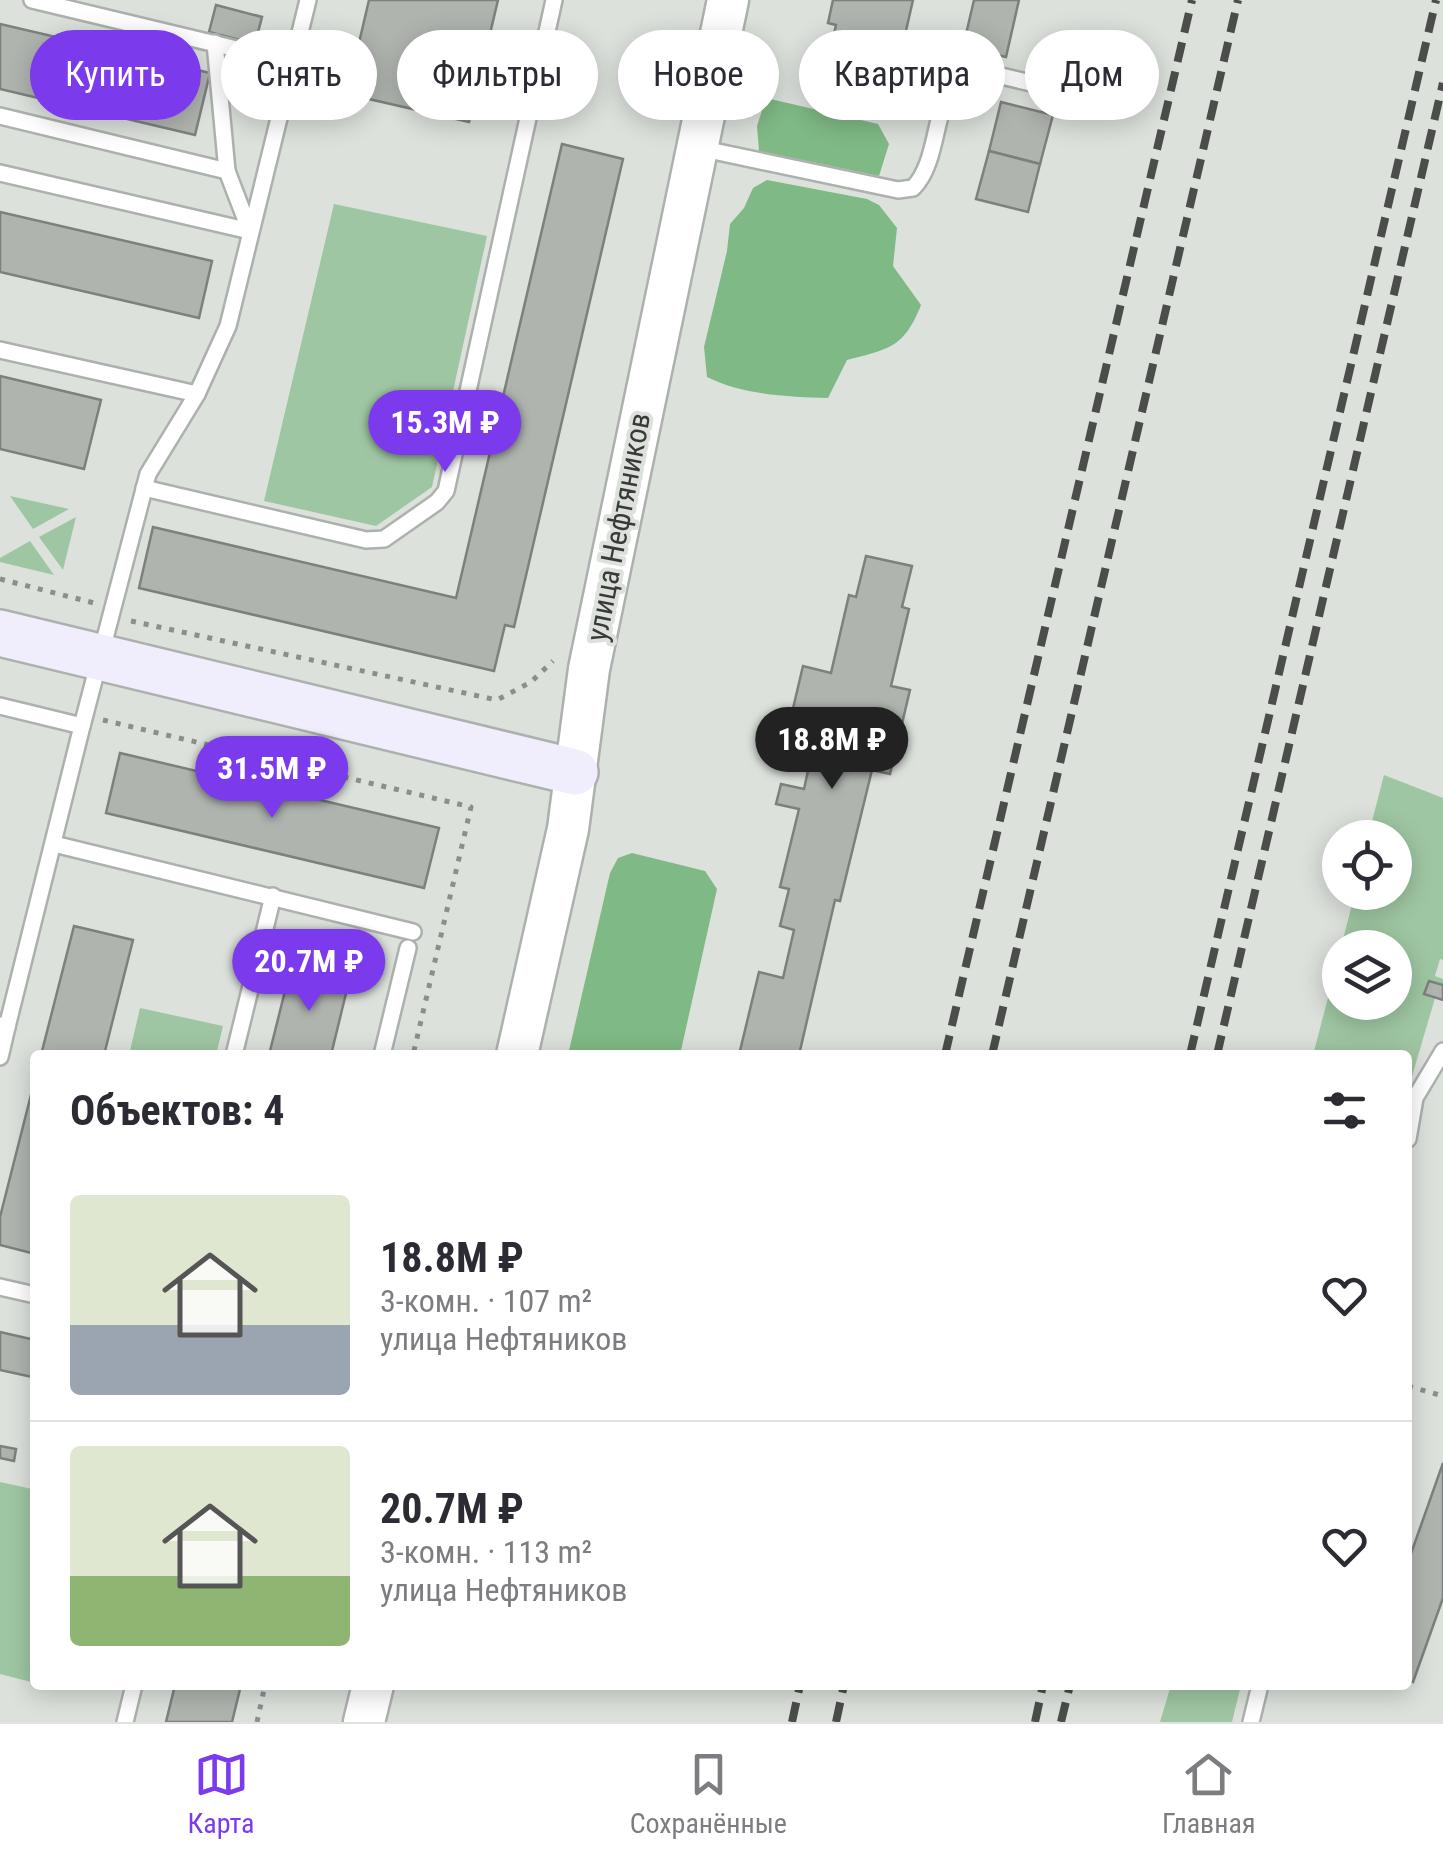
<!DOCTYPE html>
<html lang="ru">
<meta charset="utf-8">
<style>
:root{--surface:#fff;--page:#f2f2f3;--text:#2b2b33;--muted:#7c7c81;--line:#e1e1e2;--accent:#7c3aed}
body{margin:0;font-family:"Roboto Condensed",sans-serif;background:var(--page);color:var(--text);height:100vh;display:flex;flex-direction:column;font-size:38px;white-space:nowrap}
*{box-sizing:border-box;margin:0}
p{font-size:32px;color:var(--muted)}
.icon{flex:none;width:55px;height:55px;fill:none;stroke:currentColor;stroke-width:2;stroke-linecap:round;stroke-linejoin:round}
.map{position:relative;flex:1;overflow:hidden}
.details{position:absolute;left:30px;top:1050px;width:1382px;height:640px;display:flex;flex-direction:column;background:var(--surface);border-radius:10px;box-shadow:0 5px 25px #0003}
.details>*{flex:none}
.hud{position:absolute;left:30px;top:30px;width:1385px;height:90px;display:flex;gap:20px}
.buttons{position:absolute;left:1322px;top:820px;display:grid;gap:20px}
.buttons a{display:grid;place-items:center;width:90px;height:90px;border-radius:50%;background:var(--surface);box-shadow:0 5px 25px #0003;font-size:50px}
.price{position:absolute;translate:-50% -85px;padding:0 22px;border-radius:35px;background:var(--accent);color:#fff;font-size:32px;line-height:65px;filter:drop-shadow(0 2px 5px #0008)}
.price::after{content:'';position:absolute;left:50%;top:60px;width:30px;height:22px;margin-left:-15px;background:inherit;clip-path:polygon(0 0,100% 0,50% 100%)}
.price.active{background:#222;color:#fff}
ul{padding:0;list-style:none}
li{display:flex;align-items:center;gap:30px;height:250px;padding:0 40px}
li+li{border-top:2px solid var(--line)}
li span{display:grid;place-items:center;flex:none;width:280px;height:200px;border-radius:10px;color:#555}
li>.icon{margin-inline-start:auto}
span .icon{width:120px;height:120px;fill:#fffc;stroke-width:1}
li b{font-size:42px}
h2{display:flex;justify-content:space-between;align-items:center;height:120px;padding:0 40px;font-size:42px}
.pill{padding:0 35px;border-radius:45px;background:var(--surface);box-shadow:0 5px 25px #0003;font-size:35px;line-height:90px}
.pill.active{background:var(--accent);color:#fff}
.dock{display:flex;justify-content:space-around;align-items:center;height:140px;border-top:2px solid var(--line);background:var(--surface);font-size:28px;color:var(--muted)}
.dock a{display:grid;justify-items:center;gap:5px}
.dock .active{color:var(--accent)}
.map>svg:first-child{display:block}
</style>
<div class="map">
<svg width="1443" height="1722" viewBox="0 0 1443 1722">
<rect width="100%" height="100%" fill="#dce1dc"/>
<!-- green -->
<g fill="#9fc6a2">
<path d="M334 204 487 236 432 487 376 526 264 501Z"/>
<path d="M10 496 69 509 33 529Z"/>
<path d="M76 517 63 570 39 537Z"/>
<path d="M30 541 54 575 0 562V558Z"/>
<path d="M1384 775 1443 798V960L1440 959 1435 976 1443 979V985L1429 981 1425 994 1435 998 1408 1090V1055H1313L1340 952V1002H1395V948L1341 947 1355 893 1395 892V838L1368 837Z"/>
<path d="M140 1008 223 1026 216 1055H129Z"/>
<path d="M35 1478V1683L0 1674V1482L32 1489Z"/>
<path d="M1171 1685H1241L1232 1722H1160Z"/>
</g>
<!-- forest -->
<g fill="#7fb985">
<path d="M766 98 878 124 889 144 879 176 759 151 757 126Z"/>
<path d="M767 180 867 199 879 205 897 228 893 266 921 305C904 348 889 349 847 360L828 398C790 397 742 395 707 377L704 347 727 251 730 224 744 208 753 188Z"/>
<path d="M632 853 705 871 717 889 680 1055H568L610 873 618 858Z"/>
</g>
<!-- building -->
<g fill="#afb4af" stroke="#7d817d" stroke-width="2.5">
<path d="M369 0H498L469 122 347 94Z"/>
<path d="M833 0H913L900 57 832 42 836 25 828 23Z"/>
<path d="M974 0H1019L1006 57 963 47Z"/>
<path d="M216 5 262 17 255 44 209 32Z"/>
<path d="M0 24 210 73 195 135 0 89Z"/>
<path d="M1001 102 1053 115 1040 164 989 151Z"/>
<path d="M562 144 623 159 514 627 505 625 494 671 139 588 153 527 456 598Z"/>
<path d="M989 151 1040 164 1028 212 976 199Z"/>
<path d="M0 212 212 261 199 318 0 272Z"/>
<path d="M0 376 101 400 84 469 0 449Z"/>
<path d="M866 556 912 566 902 607 909 609 891 686 910 690 890 774 872 770 840 901 835 900 799 1055H739L759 972 783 978 794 930 780 926 789 889 780 887 799 809 776 804 781 784 804 789 811 757 783 751 803 666 831 673 849 595 856 597Z"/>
<path d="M120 753 439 828 424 888 106 813Z"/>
<path d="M74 926 133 940 104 1055H41Z"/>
<path d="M291 967 349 981 331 1055H269Z"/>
<path d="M1429 981 1443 985V1000L1424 994Z"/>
<path d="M35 1079V1254L0 1245V1217Z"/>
<path d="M0 1332 35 1340 32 1377 0 1370Z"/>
<path d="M0 1446 16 1449 14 1461 0 1458Z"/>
<path d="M1443 1463V1598L1413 1682 1408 1680V1562Z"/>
<path d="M175 1685H241L232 1722H166Z"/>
</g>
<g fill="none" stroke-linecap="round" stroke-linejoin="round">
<defs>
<g id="service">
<path d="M32 0 295 63"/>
<path d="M215 43 227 171 250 231"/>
<path d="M0 116 227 171"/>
<path d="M699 148 898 190 913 188C946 155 928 74 980 71L1091 97"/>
<path d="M0 173 250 231"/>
<path d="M0 350 197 394"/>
<path d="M144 488 366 540 384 539 437 502 446 491 554 0"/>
<path d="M0 706 82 726 148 474 197 394 228 326 308 0"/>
<path d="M54 844 413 932"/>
<path d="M0 1025 7 1027 82 726"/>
<path d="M234 1055 273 896"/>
<path d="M382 1055 408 948"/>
<path d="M0 1057 7 1027"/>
<path d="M1408 1139 1415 1098 1443 1051"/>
<path d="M0 1287 35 1295"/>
<path d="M125 1722 134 1685"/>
<path d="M1251 1722 1260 1685"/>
</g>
<g id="tertiary">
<path d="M517 1055 568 829 589 669 728 0"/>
<path d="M364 1722 373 1685"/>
</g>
<path id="secondary" d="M0 633 575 772"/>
</defs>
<!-- service casing -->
<use href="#service" stroke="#adb1ad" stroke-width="20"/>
<!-- tertiary casing -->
<use href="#tertiary" stroke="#adb1ad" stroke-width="45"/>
<!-- secondary casing -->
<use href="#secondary" stroke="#adb1ad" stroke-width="50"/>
<!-- path -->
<g stroke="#8b8f8b" stroke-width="5" stroke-dasharray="5 8" stroke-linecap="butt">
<path d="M0 579 94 603"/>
<path d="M131 621 497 700 531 682 553 661"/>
<path d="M103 720 471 807 413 1055"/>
<path d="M1408 1386 1443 1396"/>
<path d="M257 1722 265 1685"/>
</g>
<!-- service -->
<use href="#service" stroke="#fff" stroke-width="15"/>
<!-- tertiary -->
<use href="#tertiary" stroke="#fff" stroke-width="40"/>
<!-- secondary -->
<use href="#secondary" stroke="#f0eefd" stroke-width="45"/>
<!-- rail -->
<g stroke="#4a4d4a" stroke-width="8" stroke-dasharray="20 10" stroke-linecap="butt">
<path d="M945 1055 1192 0"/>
<path d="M992 1055 1238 0"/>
<path d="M1190 1055 1436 0"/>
<path d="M1217 1055 1443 83"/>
<path d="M792 1722 800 1685"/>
<path d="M836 1722 844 1685"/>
<path d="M1035 1722 1043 1685"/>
<path d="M1061 1722 1070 1685"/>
</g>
</g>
<g text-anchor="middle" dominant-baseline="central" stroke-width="8" stroke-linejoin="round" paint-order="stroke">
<!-- street labels -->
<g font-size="30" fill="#383a38" stroke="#dce1dc">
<text transform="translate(618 527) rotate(-79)">улица Нефтяников</text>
</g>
</g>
</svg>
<div class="buttons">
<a><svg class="icon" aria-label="locate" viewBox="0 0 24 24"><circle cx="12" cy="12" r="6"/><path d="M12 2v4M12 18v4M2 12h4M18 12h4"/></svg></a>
<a><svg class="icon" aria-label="layers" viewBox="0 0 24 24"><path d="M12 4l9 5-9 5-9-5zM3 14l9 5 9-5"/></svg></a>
</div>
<b class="price" style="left:445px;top:475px">15.3M ₽</b>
<b class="price active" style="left:832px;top:792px">18.8M ₽</b>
<b class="price" style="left:272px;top:821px">31.5M ₽</b>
<b class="price" style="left:309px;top:1014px">20.7M ₽</b>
<div class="hud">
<a class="pill active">Купить</a>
<a class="pill">Снять</a>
<a class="pill">Фильтры</a>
<a class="pill">Новое</a>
<a class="pill">Квартира</a>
<a class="pill">Дом</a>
</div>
<section class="details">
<h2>Объектов: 4<svg class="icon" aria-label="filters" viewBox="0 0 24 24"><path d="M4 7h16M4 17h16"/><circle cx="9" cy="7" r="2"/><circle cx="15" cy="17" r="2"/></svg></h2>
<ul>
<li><span style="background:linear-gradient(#dfe7d0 65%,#9aa5b1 0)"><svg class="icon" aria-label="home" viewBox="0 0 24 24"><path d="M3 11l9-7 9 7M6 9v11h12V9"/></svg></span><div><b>18.8M ₽</b><p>3-комн. · 107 m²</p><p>улица Нефтяников</p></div><svg class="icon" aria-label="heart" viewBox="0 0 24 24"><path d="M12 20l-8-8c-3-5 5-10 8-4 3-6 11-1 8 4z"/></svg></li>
<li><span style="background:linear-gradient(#dfe7d0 65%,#8fb573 0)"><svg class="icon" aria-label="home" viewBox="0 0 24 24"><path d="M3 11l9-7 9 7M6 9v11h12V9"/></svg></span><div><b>20.7M ₽</b><p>3-комн. · 113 m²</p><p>улица Нефтяников</p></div><svg class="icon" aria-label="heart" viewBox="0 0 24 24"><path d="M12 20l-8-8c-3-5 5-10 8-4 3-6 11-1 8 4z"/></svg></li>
</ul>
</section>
</div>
<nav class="dock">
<a class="active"><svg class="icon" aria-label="map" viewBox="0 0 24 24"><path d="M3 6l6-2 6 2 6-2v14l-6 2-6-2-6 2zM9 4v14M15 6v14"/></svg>Карта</a>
<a><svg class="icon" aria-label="saved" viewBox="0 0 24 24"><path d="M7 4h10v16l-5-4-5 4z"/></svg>Сохранённые</a>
<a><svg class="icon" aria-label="home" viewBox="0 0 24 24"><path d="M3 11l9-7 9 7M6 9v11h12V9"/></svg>Главная</a>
</nav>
